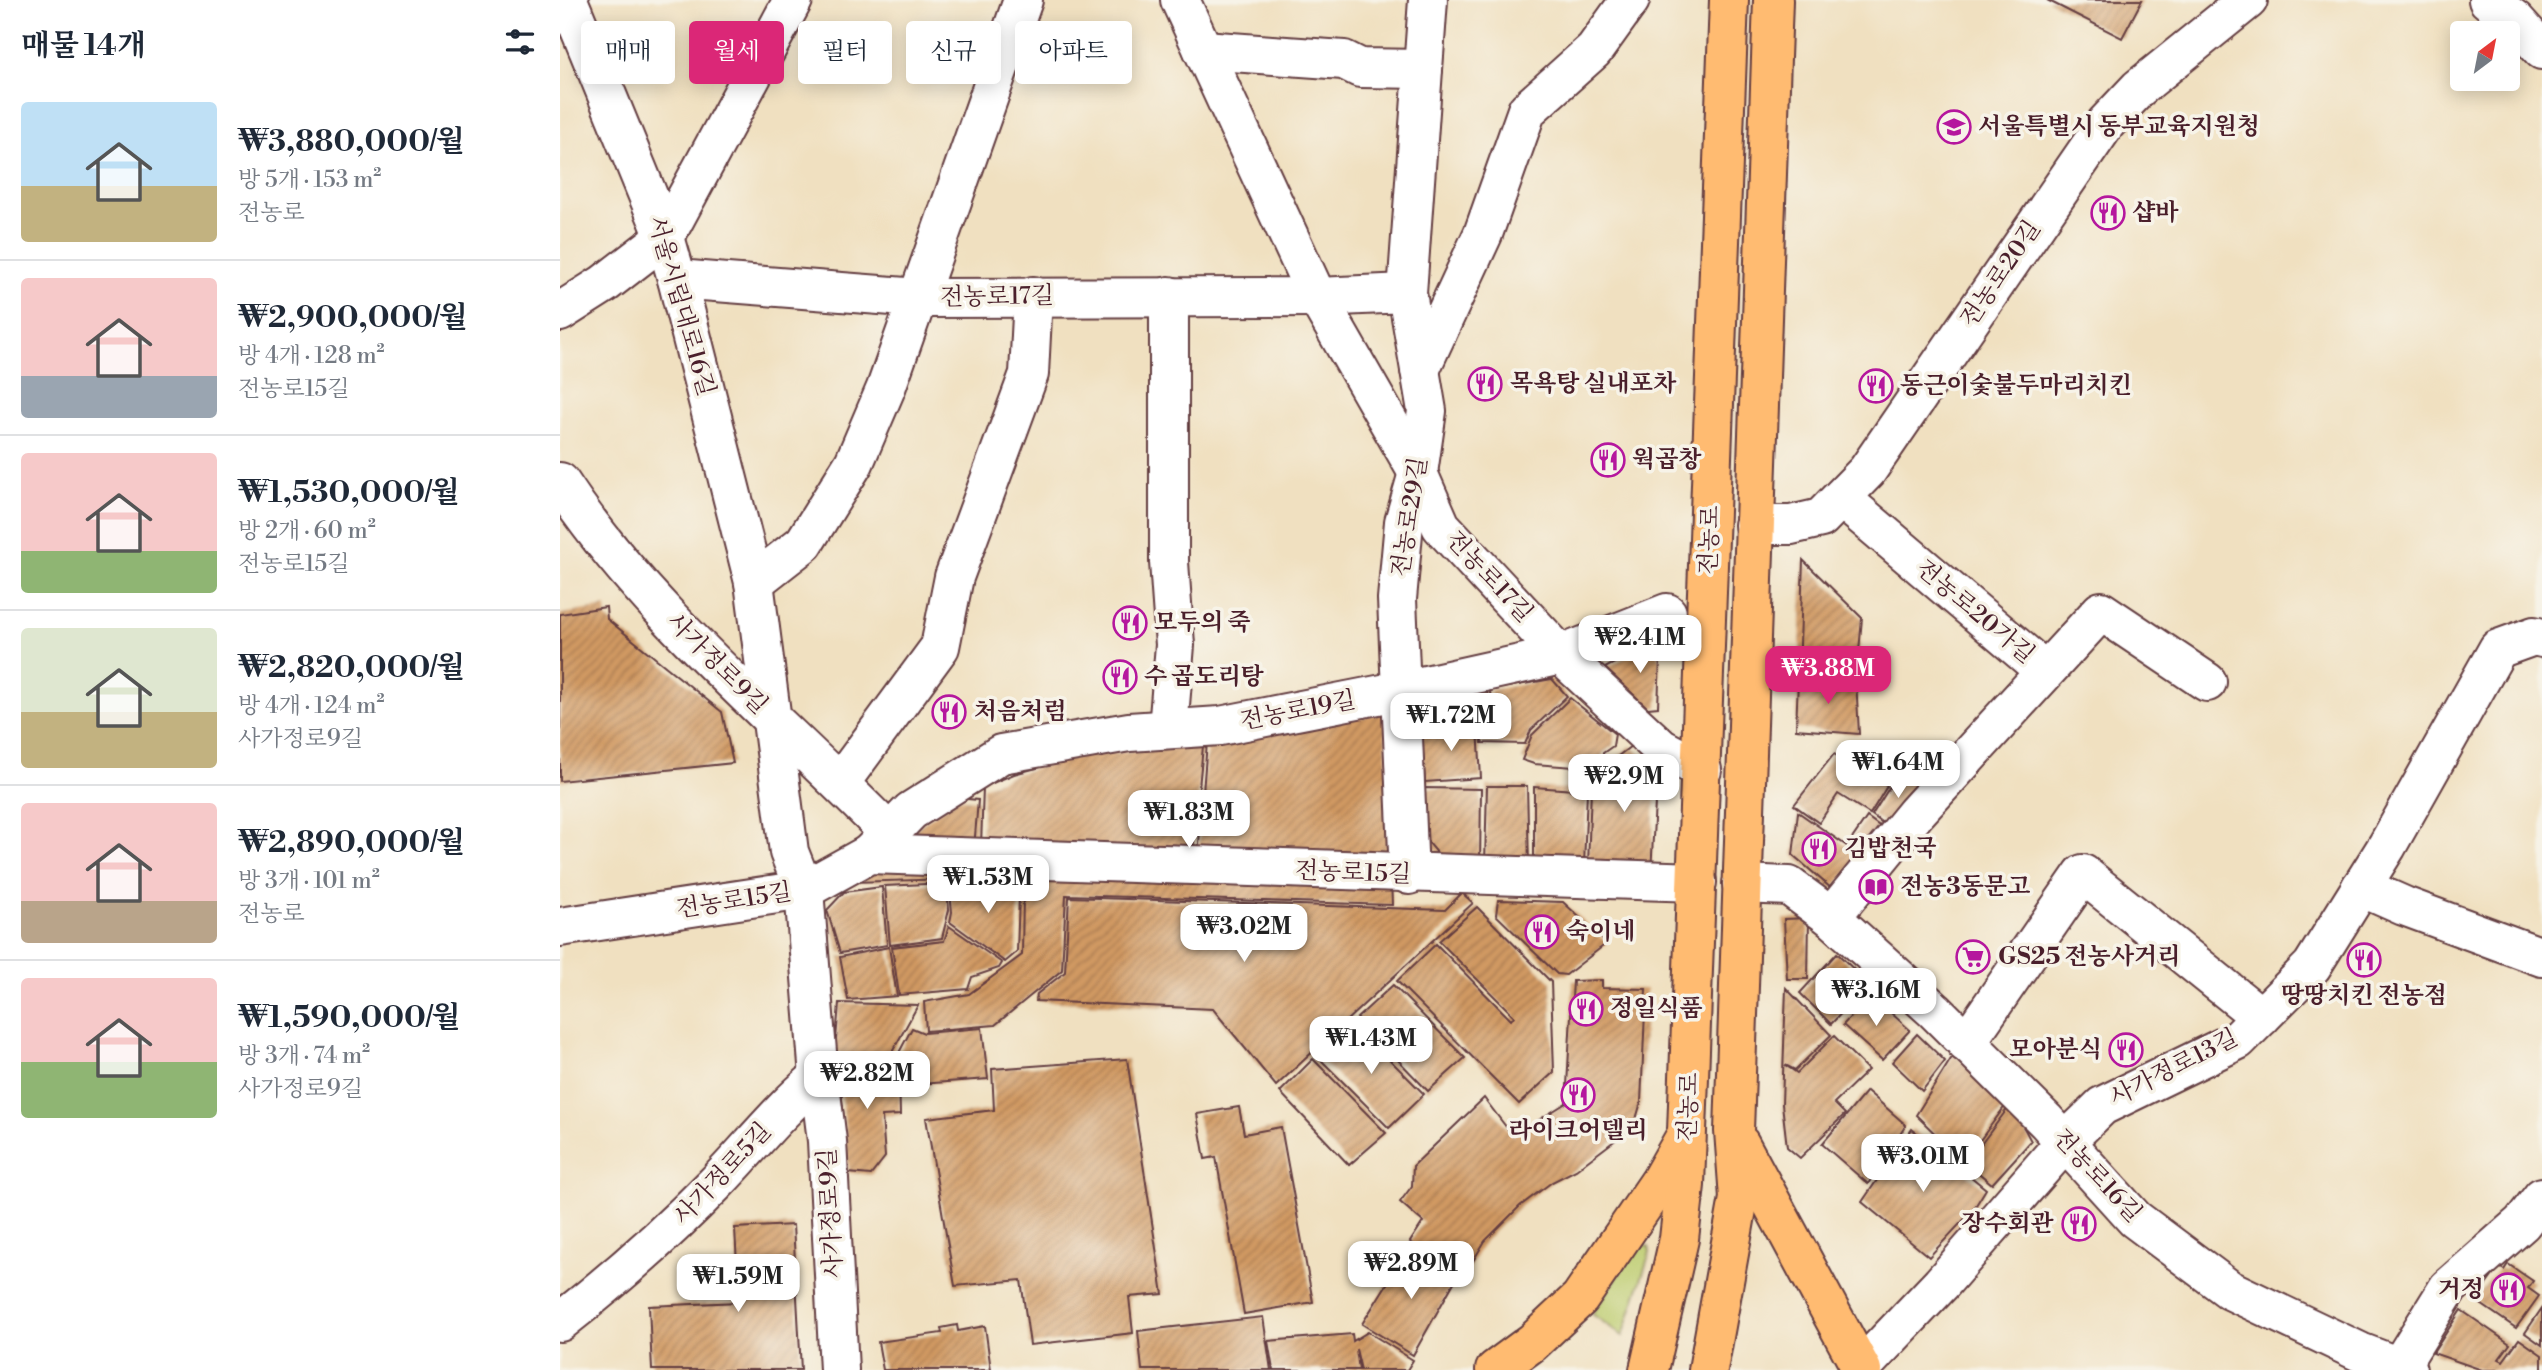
<!DOCTYPE html>
<html lang="ko">
<meta charset="utf-8">
<style>
:root{--surface:#fff;--page:#f2f2f3;--text:#1f2937;--muted:#747a83;--line:#e0e1e3;--accent:#db2777}
body{margin:0;font-family:"Libre Bodoni","Noto Serif KR",serif;background:var(--page);color:var(--text);height:100vh;display:flex;flex-direction:column;font-size:26px;white-space:nowrap}
*{box-sizing:border-box;margin:0}
p{font-size:23px;color:var(--muted)}
.icon{flex:none;width:38px;height:38px;fill:none;stroke:currentColor;stroke-width:2;stroke-linecap:round;stroke-linejoin:round}
.map{position:relative;flex:1;overflow:hidden}
.sheet{display:flex;flex-direction:column;background:var(--surface);width:560px}
.sheet>*{flex:none}
.banner{position:absolute;left:21px;top:21px;width:665px;height:63px;display:flex;gap:14px}
.needle{width:46px;rotate:32deg}
.fabs{position:absolute;left:1890px;top:21px;display:grid;gap:14px}
.fabs a{display:grid;place-items:center;width:70px;height:70px;border-radius:7px;background:var(--surface);box-shadow:0 4px 18px #0003;font-size:35px}
.price{position:absolute;translate:-50% -60px;padding:0 16px;border-radius:14px;background:#fff;color:#222;font-size:23px;line-height:46px;filter:drop-shadow(0 2px 4px #0008)}
.price::after{content:'';position:absolute;left:50%;top:42px;width:21px;height:16px;margin-left:-10px;background:inherit;clip-path:polygon(0 0,100% 0,50% 100%)}
.price.active{background:var(--accent);color:#fff}
ul{padding:0;list-style:none}
li{display:flex;align-items:center;gap:21px;height:175px;padding:0 21px}
li+li{border-top:2px solid var(--line)}
li span{display:grid;place-items:center;flex:none;width:196px;height:140px;border-radius:7px;color:#555}
li>.icon{margin-inline-start:auto}
span .icon{width:84px;height:84px;fill:#fffc;stroke-width:1}
li b{font-size:30px}
h2{display:flex;justify-content:space-between;align-items:center;height:84px;padding:0 21px;font-size:30px}
.tag{padding:0 24px;border-radius:7px;background:var(--surface);box-shadow:0 4px 18px #0003;font-size:24px;line-height:63px}
.tag.active{background:var(--accent);color:#fff}
main{display:flex;flex:1;min-height:0}
.map>svg:first-child{display:block}
</style>
<main>
<section class="sheet">
<h2>매물 14개<svg class="icon" aria-label="filters" viewBox="0 0 24 24"><path d="M4 7h16M4 17h16"/><circle cx="9" cy="7" r="2"/><circle cx="15" cy="17" r="2"/></svg></h2>
<ul>
<li><span style="background:linear-gradient(#bfe0f5 60%,#c2b280 0)"><svg class="icon" aria-label="home" viewBox="0 0 24 24"><path d="M3 11l9-7 9 7M6 9v11h12V9"/></svg></span><div><b>₩3,880,000/월</b><p>방 5개 · 153 m²</p><p>전농로</p></div></li>
<li><span style="background:linear-gradient(#f6c9c9 70%,#9aa5b1 0)"><svg class="icon" aria-label="home" viewBox="0 0 24 24"><path d="M3 11l9-7 9 7M6 9v11h12V9"/></svg></span><div><b>₩2,900,000/월</b><p>방 4개 · 128 m²</p><p>전농로15길</p></div></li>
<li><span style="background:linear-gradient(#f6c9c9 70%,#8fb573 0)"><svg class="icon" aria-label="home" viewBox="0 0 24 24"><path d="M3 11l9-7 9 7M6 9v11h12V9"/></svg></span><div><b>₩1,530,000/월</b><p>방 2개 · 60 m²</p><p>전농로15길</p></div></li>
<li><span style="background:linear-gradient(#dfe7d0 60%,#c2b280 0)"><svg class="icon" aria-label="home" viewBox="0 0 24 24"><path d="M3 11l9-7 9 7M6 9v11h12V9"/></svg></span><div><b>₩2,820,000/월</b><p>방 4개 · 124 m²</p><p>사가정로9길</p></div></li>
<li><span style="background:linear-gradient(#f6c9c9 70%,#b9a48a 0)"><svg class="icon" aria-label="home" viewBox="0 0 24 24"><path d="M3 11l9-7 9 7M6 9v11h12V9"/></svg></span><div><b>₩2,890,000/월</b><p>방 3개 · 101 m²</p><p>전농로</p></div></li>
<li><span style="background:linear-gradient(#f6c9c9 60%,#8fb573 0)"><svg class="icon" aria-label="home" viewBox="0 0 24 24"><path d="M3 11l9-7 9 7M6 9v11h12V9"/></svg></span><div><b>₩1,590,000/월</b><p>방 3개 · 74 m²</p><p>사가정로9길</p></div></li>
</ul>
</section>
<div class="map">
<svg width="1982" height="1370" viewBox="0 0 1982 1370">
<defs>
<pattern id="building-hatch" width="6" height="6" patternUnits="userSpaceOnUse" patternTransform="scale(1.75)"><rect width="6" height="6" fill="#d09962"/><path d="M-1 1l2-2M0 6l6-6M5 7l2-2" fill="none" stroke="#ab7c51"/></pattern>
</defs>
<rect width="100%" height="100%" fill="#f7f3e8"/>
<filter id="ink" filterUnits="userSpaceOnUse"><feTurbulence type="fractalNoise" baseFrequency=".0143" numOctaves="2"/><feDisplacementMap in="SourceGraphic" scale="14" xChannelSelector="R" yChannelSelector="G"/><feConvolveMatrix kernelMatrix="1 2 1 2 8 2 1 2 1" color-interpolation-filters="sRGB"/></filter>
<filter id="wash" filterUnits="userSpaceOnUse"><feTurbulence type="fractalNoise" baseFrequency=".00686" numOctaves="4" result="noise"/><feDisplacementMap in="SourceGraphic" scale="28" xChannelSelector="R" yChannelSelector="G"/><feGaussianBlur stdDeviation="1.57" result="paint"/><feColorMatrix in="noise" values="0 0 0 0 0 0 0 0 0 0 0 0 0 0 0 0 0 1.4 0 .05"/><feComposite in="paint" operator="in"/></filter>
<g filter="url(#wash)">
<rect width="100%" height="100%" fill="#f0e0c0"/>
<!-- garden -->
<path fill="#bdcc6e" stroke="#84764c" stroke-width="2" d="M1080 1244 1089 1247 1090 1252 1063 1336 1032 1314Z"/>
<g id="blocks">
<!-- building -->
<g fill="url(#building-hatch)">
<path d="M1487 0H1582L1562 38Z"/>
<path d="M1243 560 1302 618 1297 674 1239 673Z"/>
<path d="M46 607 47 619 162 712 173 763 0 781V614Z"/>
<path d="M1090 644 1100 657 1098 707 1088 708 1045 668Z"/>
<path d="M992 679 1007 696 971 730 965 744 922 743 921 727 932 726 930 690Z"/>
<path d="M1238 680H1296L1299 734 1236 729Z"/>
<path d="M927 691 930 724 895 720 860 724 858 700Z"/>
<path d="M1010 698 1055 734 1053 746 1043 753 1041 769 974 764 962 760 972 735Z"/>
<path d="M825 713 832 905 506 895 502 970 435 1025 366 1031 364 1002 409 994 462 955 463 894 454 877 295 882 354 845V830L397 798 418 800 414 849 638 856 647 742Z"/>
<path d="M861 726 918 728 921 778 865 782Z"/>
<path d="M643 746 633 851 421 846 423 787 454 774 526 755Z"/>
<path d="M1071 746 1097 768 1091 872 1028 864 1031 790 1044 791V767Z"/>
<path d="M1274 754 1327 786 1310 814 1278 794 1259 823 1234 805Z"/>
<path d="M1341 769 1364 788 1333 831 1312 815Z"/>
<path d="M927 786H967L969 867 925 864Z"/>
<path d="M974 787 1027 791 1024 865 974 863Z"/>
<path d="M865 788 921 789 920 864 884 861 863 836Z"/>
<path d="M1238 812 1287 846 1307 817 1326 831 1272 889 1233 855Z"/>
<path d="M452 881 459 897 457 952 445 962 390 922 392 912 389 883Z"/>
<path d="M386 883 389 910 382 938 330 945 325 886Z"/>
<path d="M322 887 327 945 280 953 267 910 284 892Z"/>
<path d="M902 893 913 903 716 1086 653 1009 476 1001 477 994 505 972 509 897 885 910Z"/>
<path d="M938 900 1003 902 1047 943 1006 975 997 974 936 915Z"/>
<path d="M917 907 991 982 994 1072 959 1104 837 981 876 944 951 1020 954 1016 879 941Z"/>
<path d="M1249 918 1248 979H1227L1224 919Z"/>
<path d="M389 926 442 963 439 968 412 977 408 989 339 995 332 947 384 941Z"/>
<path d="M329 947 337 996 288 1000 280 957Z"/>
<path d="M1277 953 1309 984 1271 1024 1240 993Z"/>
<path d="M1042 980V988L1086 989 1081 1102 1074 1126 1016 1170 992 1182 960 1206 925 1241 908 1269 902 1273 850 1242 863 1222 840 1202 852 1186 853 1166 924 1098 953 1136 1006 1103 1013 981Z"/>
<path d="M833 985 905 1058 868 1091 797 1018Z"/>
<path d="M1226 988 1271 1035 1235 1070 1225 1065 1237 1073 1274 1036 1308 1070 1274 1103 1285 1114 1240 1158 1227 1147 1222 1104Z"/>
<path d="M1311 995 1350 1030 1322 1060 1283 1025Z"/>
<path d="M279 1003 358 1005 325 1065 275 1052Z"/>
<path d="M794 1024 864 1094 829 1128 758 1057Z"/>
<path d="M352 1028 364 1033 422 1028 428 1079 359 1084 333 1064Z"/>
<path d="M1357 1034 1385 1061 1362 1091 1332 1062Z"/>
<path d="M1394 1054 1448 1102 1404 1162 1356 1115Z"/>
<path d="M278 1056 339 1072 340 1115 322 1116 325 1157 311 1175 289 1173Z"/>
<path d="M567 1059 603 1294 569 1297 573 1333 470 1345 461 1280 395 1286 366 1118 434 1110 432 1069Z"/>
<path d="M753 1059 826 1133 789 1165 720 1092Z"/>
<path d="M1307 1091 1346 1125 1308 1184 1262 1144Z"/>
<path d="M1451 1104 1471 1141 1432 1184 1407 1163Z"/>
<path d="M679 1107 684 1134 721 1127 753 1302 684 1314 656 1157 645 1159 637 1114Z"/>
<path d="M1352 1129 1426 1189 1413 1210 1369 1257 1302 1202Z"/>
<path d="M233 1225 241 1370H92L89 1306 179 1302 175 1228Z"/>
<path d="M850 1247 898 1275 853 1355 802 1324Z"/>
<path d="M1948 1264 1973 1281 1968 1288 1979 1296 1956 1328 1915 1300 1939 1267 1944 1270Z"/>
<path d="M1982 1308V1345L1965 1333Z"/>
<path d="M1901 1310 1950 1344 1939 1359 1943 1361 1959 1339 1982 1355V1370H1922L1873 1353Z"/>
<path d="M703 1317 711 1370H582L578 1331Z"/>
<path d="M397 1325 398 1331 425 1326 431 1370H323L318 1342 382 1333 381 1328Z"/>
<path d="M808 1332 853 1360 847 1370H801L796 1349 799 1370H713L708 1341 792 1334 793 1341Z"/>
</g>
</g>
</g>
<g filter="url(#ink)">
<use href="#blocks" fill-opacity="0" stroke="#633c41" stroke-width="2"/>
<g fill="none" stroke-linecap="round" stroke-linejoin="round">
<defs>
<g id="minor">
<path d="M8 0 105 237 117 279 194 582 229 852 244 890 259 1077 267 1141 279 1370"/>
<path d="M620 0 757 297 858 473 881 526 1001 655 1101 748 1142 770"/>
<path d="M1928 0 1955 20 1982 50"/>
<path d="M643 50 784 60 800 68 863 69"/>
<path d="M117 279 358 298 757 297 847 293"/>
<path d="M0 312 44 284 105 237 233 0"/>
<path d="M860 370 923 234 967 110 1034 50 1070 0"/>
<path d="M0 482C88 616 218 719 329 833"/>
<path d="M1281 498 1485 671"/>
<path d="M1194 525H1231L1261 518 1307 471 1546 123 1579 88 1688 0"/>
<path d="M194 582 244 543 294 463 326 388 463 0"/>
<path d="M608 729 615 645 609 562V296"/>
<path d="M280 783 380 647 394 577 469 374 473 296"/>
<path d="M309 854 351 811 441 754 569 732 660 726 843 690 1001 655 1107 613"/>
<path d="M849 875 837 599 844 522 858 473 867 411 847 293 868 0"/>
<path d="M1182 884 1229 886 1271 917 1375 1011 1486 1121 1575 1219 1670 1290 1800 1352 1847 1370"/>
<path d="M1801 887 1844 906 1982 957"/>
<path d="M1271 917 1356 813 1541 611 1647 682"/>
<path d="M0 927 244 890 309 854 1137 882"/>
<path d="M1406 1043 1523 874 1701 1017"/>
<path d="M0 1322C55 1279 106 1234 155 1184 190 1148 220 1109 259 1077"/>
<path d="M1839 1367 1888 1288 1962 1223 1982 1197"/>
<path d="M1301 1368 1381 1284 1505 1142 1542 1106 1678 1040 1752 966 1827 846 1938 649 1974 636 1982 638"/>
</g>
<g id="major">
<path d="M1180 1144 1302 1370"/>
<path d="M935 1370 973 1342 1020 1298 1100 1181 1125 1137"/>
<path d="M1089 1370 1119 1239 1125 1185 1169 0"/>
<path d="M1148 1370 1179 1198 1174 1131 1213 0"/>
</g>
</defs>
<!-- minor casing -->
<use href="#minor" stroke="#633c41" stroke-width="42"/>
<!-- major casing -->
<use href="#major" stroke="#633c41" stroke-width="42"/>
<!-- minor -->
<use href="#minor" stroke="#fff" stroke-width="38"/>
<!-- major -->
<use href="#major" stroke="#ffbb71" stroke-width="38"/>
</g>
</g>
<!-- icons -->
<defs>
<symbol id="school-ring" viewBox="-11 -11 22 22"><circle r="9.5" fill="#f7f3e8" stroke="#b5179e" stroke-width="1.5"/><path d="M0-5L7-2L0 1L-7-2ZM-4 1L0 2.5L4 1V4Q0 6-4 4Z" fill="#b5179e"/></symbol>
<symbol id="restaurant-ring" viewBox="-11 -11 22 22"><circle r="9.5" fill="#f7f3e8" stroke="#b5179e" stroke-width="1.5"/><path d="M-5-6h1v4h1v-4h1v4h1v-4h1v5L-1.5 .5V6h-2V.5L-5-1ZM5-6V6H3V1.5H1.5Q1.5-4 5-6Z" fill="#b5179e"/></symbol>
<symbol id="library-ring" viewBox="-11 -11 22 22"><circle r="9.5" fill="#f7f3e8" stroke="#b5179e" stroke-width="1.5"/><path d="M-6-4Q-3-5.5-.7-3.5V5Q-3 3-6 4ZM6-4Q3-5.5 .7-3.5V5Q3 3 6 4Z" fill="#b5179e"/></symbol>
<symbol id="supermarket-ring" viewBox="-11 -11 22 22"><circle r="9.5" fill="#f7f3e8" stroke="#b5179e" stroke-width="1.5"/><path d="M-6-5.5h2.5l.6 2H6L4.5 2H-2.5L-4.4-4H-6ZM-1.5 3.2a1.3 1.3 0 1 0 .1 0ZM3 3.2a1.3 1.3 0 1 0 .1 0Z" fill="#b5179e"/></symbol>
</defs>
<g fill-rule="evenodd">
<use href="#school-ring" x="1375" y="108" width="38" height="38"/>
<use href="#restaurant-ring" x="1529" y="194" width="38" height="38"/>
<use href="#restaurant-ring" x="906" y="365" width="38" height="38"/>
<use href="#restaurant-ring" x="1297" y="367" width="38" height="38"/>
<use href="#restaurant-ring" x="1029" y="441" width="38" height="38"/>
<use href="#restaurant-ring" x="551" y="604" width="38" height="38"/>
<use href="#restaurant-ring" x="541" y="658" width="38" height="38"/>
<use href="#restaurant-ring" x="370" y="693" width="38" height="38"/>
<use href="#restaurant-ring" x="1240" y="830" width="38" height="38"/>
<use href="#library-ring" x="1297" y="868" width="38" height="38"/>
<use href="#restaurant-ring" x="963" y="913" width="38" height="38"/>
<use href="#supermarket-ring" x="1394" y="938" width="38" height="38"/>
<use href="#restaurant-ring" x="1785" y="941" width="38" height="38"/>
<use href="#restaurant-ring" x="1007" y="990" width="38" height="38"/>
<use href="#restaurant-ring" x="1547" y="1031" width="38" height="38"/>
<use href="#restaurant-ring" x="999" y="1076" width="38" height="38"/>
<use href="#restaurant-ring" x="1500" y="1205" width="38" height="38"/>
<use href="#restaurant-ring" x="1929" y="1271" width="38" height="38"/>
</g>
<g text-anchor="middle" dominant-baseline="central" stroke-width="7" stroke-linejoin="round" paint-order="stroke">
<!-- poi labels -->
<g font-size="24" font-weight="bold" fill="#4a1f2b" stroke="#f7f3e8" text-anchor="start">
<text x="1418" y="127">서울특별시 동부교육지원청</text>
<text x="1572" y="213">샵바</text>
<text x="950" y="384">목욕탕 실내포차</text>
<text x="1340" y="386">동근이숯불두마리치킨</text>
<text x="1072" y="460">웍곱창</text>
<text x="594" y="623">모두의 죽</text>
<text x="584" y="677">수 곱도리탕</text>
<text x="414" y="712">처음처럼</text>
<text x="1284" y="849">김밥천국</text>
<text x="1340" y="887">전농3동문고</text>
<text x="1006" y="932">숙이네</text>
<text x="1438" y="957">GS25 전농사거리</text>
<text x="1804" y="996" text-anchor="middle">땅땅치킨 전농점</text>
<text x="1050" y="1009">정일식품</text>
<text x="1542" y="1050" text-anchor="end">모아분식</text>
<text x="1018" y="1131" text-anchor="middle">라이크어델리</text>
<text x="1494" y="1224" text-anchor="end">장수회관</text>
<text x="1924" y="1290" text-anchor="end">거정</text>
</g>
<!-- street labels -->
<g font-size="24" fill="#4a1f2b" stroke="#f7f3e8">
<text transform="translate(1441 274) rotate(-56)">전농로20길</text>
<text transform="translate(437 297) rotate(-1)">전농로17길</text>
<text transform="translate(121 306) rotate(74)">서울시립대로16길</text>
<text transform="translate(850 517) rotate(-81)">전농로29길</text>
<text transform="translate(1150 540) rotate(-88)">전농로</text>
<text transform="translate(929 577) rotate(47)">전농로17길</text>
<text transform="translate(1415 612) rotate(40)">전농로20가길</text>
<text transform="translate(157 664) rotate(45)">사가정로9길</text>
<text transform="translate(738 711) rotate(-11)">전농로19길</text>
<text transform="translate(793 873) rotate(2)">전농로15길</text>
<text transform="translate(174 901) rotate(-9)">전농로15길</text>
<text transform="translate(1614 1068) rotate(-27)">사가정로13길</text>
<text transform="translate(1129 1107) rotate(-88)">전농로</text>
<text transform="translate(163 1174) rotate(-47)">사가정로5길</text>
<text transform="translate(1537 1176) rotate(47)">전농로16길</text>
<text transform="translate(271 1213) rotate(-93)">사가정로9길</text>
</g>
</g>
</svg>
<div class="fabs">
<a><svg class="needle" viewBox="-14 -14 28 28"><path d="M0-13l5 13h-10z" fill="#e53935"/><path d="M0 13l5-13h-10z" fill="#747a83"/></svg></a>
</div>
<b class="price" style="left:1080px;top:675px">₩2.41M</b>
<b class="price active" style="left:1268px;top:706px">₩3.88M</b>
<b class="price" style="left:891px;top:753px">₩1.72M</b>
<b class="price" style="left:1338px;top:800px">₩1.64M</b>
<b class="price" style="left:1064px;top:814px">₩2.9M</b>
<b class="price" style="left:629px;top:850px">₩1.83M</b>
<b class="price" style="left:428px;top:915px">₩1.53M</b>
<b class="price" style="left:684px;top:964px">₩3.02M</b>
<b class="price" style="left:1316px;top:1028px">₩3.16M</b>
<b class="price" style="left:811px;top:1076px">₩1.43M</b>
<b class="price" style="left:307px;top:1111px">₩2.82M</b>
<b class="price" style="left:1363px;top:1194px">₩3.01M</b>
<b class="price" style="left:851px;top:1301px">₩2.89M</b>
<b class="price" style="left:178px;top:1314px">₩1.59M</b>
<div class="banner">
<a class="tag">매매</a>
<a class="tag active">월세</a>
<a class="tag">필터</a>
<a class="tag">신규</a>
<a class="tag">아파트</a>
</div>
</div>
</main>
